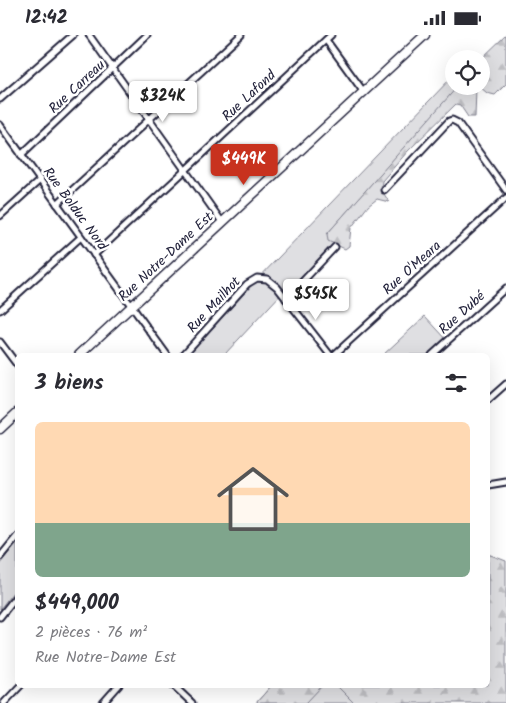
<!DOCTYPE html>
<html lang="fr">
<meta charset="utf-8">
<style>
:root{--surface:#fff;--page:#f7f7f7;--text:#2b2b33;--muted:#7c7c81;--accent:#c8321e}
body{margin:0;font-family:Kalam,sans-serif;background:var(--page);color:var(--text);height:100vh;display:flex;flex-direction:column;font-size:19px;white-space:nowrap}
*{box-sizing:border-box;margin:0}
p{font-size:16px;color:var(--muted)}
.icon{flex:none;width:28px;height:28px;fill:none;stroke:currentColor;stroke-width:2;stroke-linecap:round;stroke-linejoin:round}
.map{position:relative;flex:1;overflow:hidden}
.panel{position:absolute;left:15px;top:318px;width:475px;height:335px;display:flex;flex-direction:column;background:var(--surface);border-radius:8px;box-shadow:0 5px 20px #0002}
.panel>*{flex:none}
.tools{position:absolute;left:445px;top:15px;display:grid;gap:10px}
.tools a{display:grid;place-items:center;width:45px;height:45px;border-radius:50%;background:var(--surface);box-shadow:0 5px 20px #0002;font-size:25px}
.price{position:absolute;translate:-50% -42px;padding:0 11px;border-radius:5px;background:#fff;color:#222;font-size:16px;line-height:32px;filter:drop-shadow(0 1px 2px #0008)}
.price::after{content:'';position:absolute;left:50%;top:30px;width:15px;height:11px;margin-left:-8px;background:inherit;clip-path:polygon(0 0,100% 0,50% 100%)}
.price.on{background:var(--accent);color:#fff}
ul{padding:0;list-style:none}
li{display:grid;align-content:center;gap:10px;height:265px;padding:0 20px}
li span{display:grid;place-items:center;height:155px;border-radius:8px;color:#555}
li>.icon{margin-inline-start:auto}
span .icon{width:90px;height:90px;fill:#fffc;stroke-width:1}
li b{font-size:21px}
h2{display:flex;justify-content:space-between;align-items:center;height:60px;padding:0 20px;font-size:21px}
.status{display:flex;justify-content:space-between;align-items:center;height:35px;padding:0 25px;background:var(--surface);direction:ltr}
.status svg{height:14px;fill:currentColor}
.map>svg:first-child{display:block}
</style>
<div class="status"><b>12:42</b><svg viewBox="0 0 49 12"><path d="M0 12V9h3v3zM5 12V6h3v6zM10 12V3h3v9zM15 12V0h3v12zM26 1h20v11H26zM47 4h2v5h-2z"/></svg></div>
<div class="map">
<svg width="506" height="668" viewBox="0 0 506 668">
<defs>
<pattern id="forest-firs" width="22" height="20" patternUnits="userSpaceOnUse" patternTransform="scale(1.25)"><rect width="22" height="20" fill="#dfdfe2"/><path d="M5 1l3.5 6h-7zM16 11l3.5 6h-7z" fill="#bfbfc3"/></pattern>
</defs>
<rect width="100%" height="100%" fill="#fff"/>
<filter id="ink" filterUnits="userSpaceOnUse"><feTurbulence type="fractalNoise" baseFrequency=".02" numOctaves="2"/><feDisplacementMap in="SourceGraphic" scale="10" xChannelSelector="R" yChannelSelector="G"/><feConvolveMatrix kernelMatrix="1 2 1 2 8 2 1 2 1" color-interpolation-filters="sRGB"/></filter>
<g filter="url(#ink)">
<!-- green -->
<g fill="#dfdfe2" stroke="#80808e">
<path d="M454 40V51H459L327 199 335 208 287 260 283 257 224 320H188L253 249Z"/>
<path d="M425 281 448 306 432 320H383Z"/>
<path d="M17 507V552L0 574V529Z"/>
<path d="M272 650 306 667 323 650H336L354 668H256Z"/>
</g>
<!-- forest -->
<g fill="url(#forest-firs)" stroke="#80808e">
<path d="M506 0V49L495 60 487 58 480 52 476 53 475 82H468L460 70 456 69 408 116 382 146 381 154 389 167 377 164 368 171 351 193 349 211 345 214 328 206 327 199 458 51H481V24Z"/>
<path d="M488 519 506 526V668H354L336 650H488Z"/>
<path d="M272 650H323L306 668H256Z"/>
</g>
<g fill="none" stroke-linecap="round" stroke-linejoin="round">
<defs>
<g id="street">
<path d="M89 0 222 187"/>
<path d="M326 5 363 56"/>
<path d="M0 64 73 0"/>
<path d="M0 90 167 320"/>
<path d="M21 120 147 0"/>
<path d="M384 155 449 86 452 85 458 88 506 155"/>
<path d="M57 169 241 0"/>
<path d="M0 181 40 145"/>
<path d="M94 220 331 0"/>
<path d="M286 264 335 212"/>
<path d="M0 275 81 202"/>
<path d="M0 307 18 331"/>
<path d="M183 320 247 249 257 243 267 244 277 252 330 320"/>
<path d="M334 320 506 163"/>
<path d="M432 320 506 253"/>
<path d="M488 365 506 349"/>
<path d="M488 450 506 447"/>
<path d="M0 522 18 500"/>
<path d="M0 582 18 559"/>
<path d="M173 650 192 668"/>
<path d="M4 668 21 650"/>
<path d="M103 668 119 650"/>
</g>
<g id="secondary">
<path d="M79 320 425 0"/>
<path d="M0 394 18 377"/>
</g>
</defs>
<!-- street casing -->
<use href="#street" stroke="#22223b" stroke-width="9"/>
<!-- secondary casing -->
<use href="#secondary" stroke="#22223b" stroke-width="11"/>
<!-- street -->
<use href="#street" stroke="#fff" stroke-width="5"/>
<!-- secondary -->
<use href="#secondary" stroke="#fff" stroke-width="8"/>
</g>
</g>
<g text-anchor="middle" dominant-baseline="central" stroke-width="5" stroke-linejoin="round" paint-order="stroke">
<!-- street labels -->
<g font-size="14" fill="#22223b" stroke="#fff">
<text transform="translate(77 52) rotate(-43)">Rue Carreau</text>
<text transform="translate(249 61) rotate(-43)">Rue Lafond</text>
<text transform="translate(75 174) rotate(54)">Rue Bolduc Nord</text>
<text transform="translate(166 222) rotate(-43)">Rue Notre-Dame Est</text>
<text transform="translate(412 233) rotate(-42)">Rue O'Meara</text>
<text transform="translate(214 270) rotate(-47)">Rue Mailhot</text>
<text transform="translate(462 278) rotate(-42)">Rue Dubé</text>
</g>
</g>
</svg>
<div class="tools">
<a><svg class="icon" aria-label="locate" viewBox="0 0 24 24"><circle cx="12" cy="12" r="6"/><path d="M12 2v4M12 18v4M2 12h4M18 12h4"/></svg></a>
</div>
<b class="price" style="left:163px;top:88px">$324K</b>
<b class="price on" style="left:244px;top:151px">$449K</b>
<b class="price" style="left:316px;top:286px">$545K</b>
<section class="panel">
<h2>3 biens<svg class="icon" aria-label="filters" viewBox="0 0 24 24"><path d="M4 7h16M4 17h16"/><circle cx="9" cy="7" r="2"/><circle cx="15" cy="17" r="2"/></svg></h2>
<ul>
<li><span style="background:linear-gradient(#ffd9b3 65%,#7fa58c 0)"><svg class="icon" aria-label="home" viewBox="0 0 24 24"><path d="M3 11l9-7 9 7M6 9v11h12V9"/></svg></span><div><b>$449,000</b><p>2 pièces · 76 m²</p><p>Rue Notre-Dame Est</p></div></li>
</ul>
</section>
</div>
